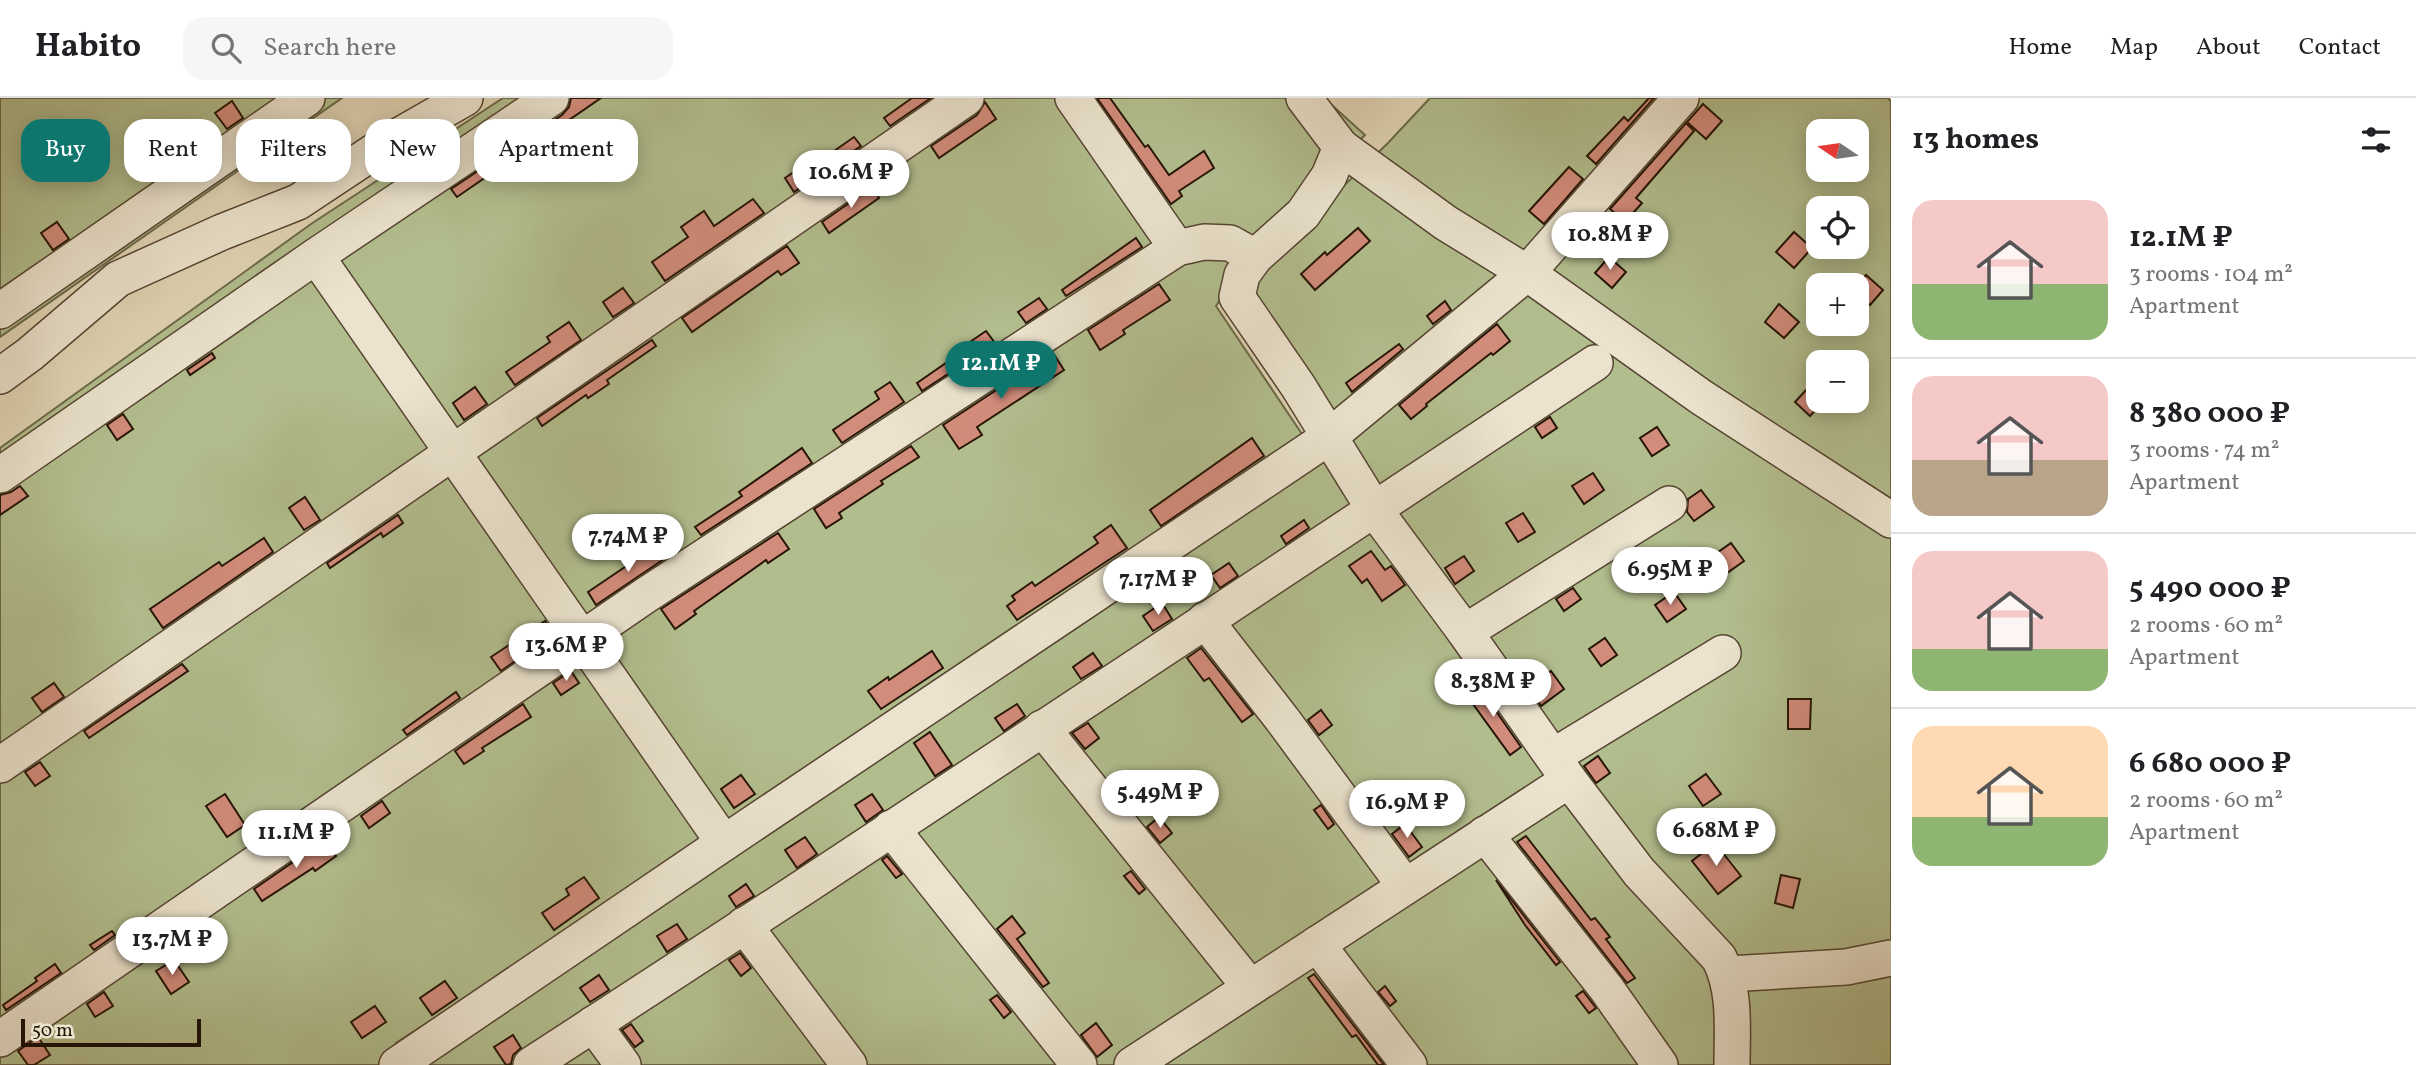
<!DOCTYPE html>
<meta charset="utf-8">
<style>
:root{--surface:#fff;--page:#f6f6f6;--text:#202124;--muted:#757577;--line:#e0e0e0;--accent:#0f766e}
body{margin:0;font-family:Vollkorn,serif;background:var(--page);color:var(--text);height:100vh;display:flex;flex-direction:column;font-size:26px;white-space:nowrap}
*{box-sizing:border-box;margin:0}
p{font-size:23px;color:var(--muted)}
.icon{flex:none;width:38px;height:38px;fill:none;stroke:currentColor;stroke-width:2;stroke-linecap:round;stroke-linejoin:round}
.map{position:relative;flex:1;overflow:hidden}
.drawer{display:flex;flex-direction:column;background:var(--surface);width:525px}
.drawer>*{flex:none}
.guide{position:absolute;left:21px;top:21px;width:665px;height:63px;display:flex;gap:14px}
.needle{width:46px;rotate:283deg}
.controls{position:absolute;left:1806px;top:21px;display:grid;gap:14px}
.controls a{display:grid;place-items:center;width:63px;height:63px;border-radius:14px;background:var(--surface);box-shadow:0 4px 18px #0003;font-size:35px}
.scale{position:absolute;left:21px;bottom:18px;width:180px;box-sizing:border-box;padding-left:7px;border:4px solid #271505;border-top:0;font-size:19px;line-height:24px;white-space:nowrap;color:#271505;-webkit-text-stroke:5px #ebe3ce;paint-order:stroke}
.price{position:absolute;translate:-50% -60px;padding:0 16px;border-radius:24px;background:#fff;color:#222;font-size:23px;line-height:46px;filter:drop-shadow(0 2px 4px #0008)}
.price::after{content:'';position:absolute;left:50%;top:42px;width:21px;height:16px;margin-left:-10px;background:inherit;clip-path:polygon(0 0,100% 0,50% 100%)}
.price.current{background:var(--accent);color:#fff}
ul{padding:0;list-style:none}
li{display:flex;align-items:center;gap:21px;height:175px;padding:0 21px}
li+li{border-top:2px solid var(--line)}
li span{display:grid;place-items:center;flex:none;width:196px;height:140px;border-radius:21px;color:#555}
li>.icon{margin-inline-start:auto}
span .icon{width:84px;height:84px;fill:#fffc;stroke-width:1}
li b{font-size:30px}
h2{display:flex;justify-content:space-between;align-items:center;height:84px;padding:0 21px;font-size:30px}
.chip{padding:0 24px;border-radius:21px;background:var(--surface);box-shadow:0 4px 18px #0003;font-size:24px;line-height:63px}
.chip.current{background:var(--accent);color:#fff}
header{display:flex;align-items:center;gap:42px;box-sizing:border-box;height:98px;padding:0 35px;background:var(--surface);border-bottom:2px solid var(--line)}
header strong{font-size:33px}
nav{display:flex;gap:38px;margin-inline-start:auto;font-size:24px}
.search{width:490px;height:63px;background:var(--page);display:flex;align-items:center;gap:18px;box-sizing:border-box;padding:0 24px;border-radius:21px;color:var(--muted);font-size:26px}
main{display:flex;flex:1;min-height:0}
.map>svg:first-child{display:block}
</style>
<header>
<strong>Habito</strong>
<div class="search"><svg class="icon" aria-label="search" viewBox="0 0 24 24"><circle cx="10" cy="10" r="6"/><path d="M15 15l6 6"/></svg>Search here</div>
<nav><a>Home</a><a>Map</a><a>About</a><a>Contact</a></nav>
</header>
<main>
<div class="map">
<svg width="1891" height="967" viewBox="0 0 1891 967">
<rect width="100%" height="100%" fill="#e0d4b4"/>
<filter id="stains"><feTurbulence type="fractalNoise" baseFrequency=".00286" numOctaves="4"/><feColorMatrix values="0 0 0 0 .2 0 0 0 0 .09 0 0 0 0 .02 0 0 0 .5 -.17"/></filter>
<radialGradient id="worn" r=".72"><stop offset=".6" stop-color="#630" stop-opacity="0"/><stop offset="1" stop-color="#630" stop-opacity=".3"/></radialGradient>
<!-- green -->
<g fill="#b2bd8d" stroke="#6c6949" stroke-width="2" fill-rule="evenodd">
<path d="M0 0H342L0 239Z"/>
<path d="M503 0H1324L1365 37 1257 142 1216 208 1306 342 733 727 396 945 385 967H0V350L311 126Z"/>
<path d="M1430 0H1888L1891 4V967H421L1086 517 1349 347 1253 195 1271 158 1388 45ZM1818 33H1857V72H1818ZM1818 110H1857V149H1818ZM1818 187H1857V226H1818ZM1818 264H1857V303H1818Z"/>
</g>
<!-- building -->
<g fill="#d28c7b" stroke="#271505" stroke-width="2">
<path d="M571 0H601L457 99 451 91 562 17 569 9Z"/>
<path d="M912 0H931L890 28 884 20Z"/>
<path d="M1097 0H1110L1145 49 1148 47 1169 77 1204 53 1214 70 1179 93 1182 98 1171 106Z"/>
<path d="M1649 0H1654L1596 66 1587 58 1624 19 1628 23Z"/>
<path d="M232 3 243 20 227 31 215 15Z"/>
<path d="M985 4 996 21 939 60 931 48 977 17Z"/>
<path d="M1703 6 1722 23 1706 41 1687 24Z"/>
<path d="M1686 25 1694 33 1636 100 1642 105 1625 124 1610 111Z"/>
<path d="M854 39 861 48 794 94 785 80 810 63 814 67Z"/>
<path d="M1569 69 1583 81 1544 126 1529 113Z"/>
<path d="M872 89 879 100 829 135 822 124Z"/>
<path d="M753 101 764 115 665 183 652 164 688 139 681 129 704 113 714 128Z"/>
<path d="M57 124 69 141 53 152 41 135Z"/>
<path d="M1358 130 1370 143 1315 192 1301 176 1325 154 1327 157Z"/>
<path d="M1794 134 1812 150 1794 170 1776 154Z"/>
<path d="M1136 140 1142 149 1066 198 1062 192Z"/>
<path d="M787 148 799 165 781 177 778 173 692 234 682 220Z"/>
<path d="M1609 159 1626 174 1612 190 1595 175Z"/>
<path d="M1866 177 1883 192 1870 207 1857 196V188Z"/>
<path d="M1159 186 1170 202 1123 232 1125 236 1100 252 1088 232Z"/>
<path d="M623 190 634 205 613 219 603 204Z"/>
<path d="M1039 200 1047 211 1026 225 1018 214Z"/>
<path d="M1445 203 1451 212 1433 226 1427 218Z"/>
<path d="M1779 206 1799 224 1784 240 1765 224Z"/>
<path d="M569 224 581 242 515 287 506 274 550 244 547 239Z"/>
<path d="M1497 226 1510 243 1493 257 1491 255 1426 306 1427 308 1411 321 1399 307Z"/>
<path d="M986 233 995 245 922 293 917 285 969 249 967 246Z"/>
<path d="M652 242 656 248 607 282 609 286 588 300 586 297 542 328 537 320Z"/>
<path d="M1399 246 1403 251 1352 294 1346 285Z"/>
<path d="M212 255 215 260 190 277 187 272Z"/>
<path d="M1053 255 1064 272 977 329 982 337 959 351 943 327Z"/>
<path d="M890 284 904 304 842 345 833 332 879 301 875 294Z"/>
<path d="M475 289 487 306 464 322 453 305Z"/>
<path d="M1808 290 1818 299V303L1823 304 1810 318 1795 304Z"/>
<path d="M123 316 133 331 117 342 107 327Z"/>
<path d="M1550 319 1557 330 1542 340 1535 329Z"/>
<path d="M1657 329 1669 347 1652 358 1640 340Z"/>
<path d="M1252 340 1264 358 1161 428 1150 412Z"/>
<path d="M911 348 919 359 881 383 883 386 839 415 842 420 826 430 814 411Z"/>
<path d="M802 350 812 365 701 437 695 429 742 398 739 394Z"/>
<path d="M1593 375 1604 392 1584 406 1572 388Z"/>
<path d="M20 388 28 398 0 417V397L11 394Z"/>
<path d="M1701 392 1714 409 1694 423 1687 414 1688 401Z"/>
<path d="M305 399 320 422 304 432 289 410Z"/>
<path d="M1523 415 1535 434 1518 444 1506 425Z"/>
<path d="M398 417 403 425 383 439 381 435 330 470 327 465Z"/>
<path d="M1304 422 1309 430 1286 446 1281 438Z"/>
<path d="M1111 427 1127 450 1017 522 1007 508 1015 502 1012 498 1032 484 1035 488 1098 445 1094 439Z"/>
<path d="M778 435 789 451 768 465 766 462 694 513 696 516 675 531 661 511Z"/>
<path d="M264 440 273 454 163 530 150 511 219 464 222 468Z"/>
<path d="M1731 445 1744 463 1727 475 1714 457Z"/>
<path d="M659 446 667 459 596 507 588 494Z"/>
<path d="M1371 453 1385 472 1391 468 1405 487 1382 503 1367 481 1362 485 1349 468Z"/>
<path d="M1464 458 1474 473 1455 486 1445 470Z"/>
<path d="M1229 465 1238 478 1220 490 1211 477Z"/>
<path d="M1573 490 1581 501 1564 513 1556 501Z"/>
<path d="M1674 494 1686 511 1667 524 1655 507Z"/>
<path d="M1162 505 1172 521 1153 533 1143 518Z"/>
<path d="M545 523 554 536 501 573 491 559Z"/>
<path d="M1605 540 1617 557 1601 568 1589 551Z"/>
<path d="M1201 550 1253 616 1242 624 1209 580 1204 583 1187 560Z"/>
<path d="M932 553 943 570 881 611 868 593 888 579 889 582Z"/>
<path d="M1093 555 1102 568 1081 581 1073 569Z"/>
<path d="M182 566 188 573 89 640 84 633Z"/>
<path d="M571 573 579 585 561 597 553 585Z"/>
<path d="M1551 573 1564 591 1541 608 1529 590Z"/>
<path d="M54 585 64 599 42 614 32 600Z"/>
<path d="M1477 586 1521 649 1510 657 1465 595Z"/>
<path d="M456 594 460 600 407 637 403 632Z"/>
<path d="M1788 601H1811L1810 631H1788Z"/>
<path d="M523 606 531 619 482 650 484 653 464 666 455 653Z"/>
<path d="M1017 606 1025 618 1004 633 995 620Z"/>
<path d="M1321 612 1332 627 1319 637 1308 622Z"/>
<path d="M1088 625 1099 640 1085 651 1072 635Z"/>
<path d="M930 634 952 667 935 678 914 645Z"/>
<path d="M1598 658 1610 675 1596 685 1584 668Z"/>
<path d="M40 664 50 678 35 688 25 674Z"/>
<path d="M1706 676 1721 696 1703 708 1689 688Z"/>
<path d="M741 677 755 696 734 710 721 691Z"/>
<path d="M225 696 245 727 227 739 206 708Z"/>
<path d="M872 696 883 712 866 724 855 707Z"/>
<path d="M382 703 390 715 369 730 361 718Z"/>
<path d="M1321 707 1334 726 1328 731 1314 712Z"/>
<path d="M1159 719 1172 735 1160 745 1147 729Z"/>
<path d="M1405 726 1422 749 1409 759 1392 736Z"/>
<path d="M1526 738 1591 822 1595 820 1610 839 1606 841 1635 880 1627 885 1517 744Z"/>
<path d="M805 739 817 756 797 770 785 752Z"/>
<path d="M325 742 336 758 315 773 313 770 262 803 254 791Z"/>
<path d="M1715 745 1741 778 1718 796 1692 763Z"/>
<path d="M887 758 902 776 896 780 882 762Z"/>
<path d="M1131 773 1145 791 1139 796 1124 778Z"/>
<path d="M1781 777 1800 781 1793 810 1775 805Z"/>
<path d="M584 779 599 800 554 832 542 815 569 797 566 791Z"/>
<path d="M1496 782 1560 864 1556 867 1525 827Z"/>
<path d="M746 786 754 798 736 809 729 798Z"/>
<path d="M1012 818 1025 835 1017 841 1049 885 1043 889 997 831Z"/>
<path d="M677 826 687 841 667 854 657 838Z"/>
<path d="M112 833 115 837 94 852 90 847Z"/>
<path d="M740 855 751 870 741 878 729 862Z"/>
<path d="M174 862 189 884 171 896 156 873Z"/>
<path d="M55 866 61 875 6 912 3 907 37 883 35 880Z"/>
<path d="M1314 876 1384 967H1378L1356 937 1352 939 1308 880Z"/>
<path d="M599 877 609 892 590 904 580 890Z"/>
<path d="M445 883 457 900 432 917 420 900Z"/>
<path d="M1385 888 1396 903 1390 908 1378 894Z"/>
<path d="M1583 893 1596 910 1589 915 1576 898Z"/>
<path d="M104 894 113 908 95 919 87 906Z"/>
<path d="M997 897 1011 914 1004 920 990 902Z"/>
<path d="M375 908 386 924 362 940 351 924Z"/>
<path d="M1096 925 1112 947 1097 959 1081 937Z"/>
<path d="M631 926 643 943 635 949 622 932Z"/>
<path d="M513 937 521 950 513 957 511 966 506 967 494 949Z"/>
<path d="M38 939 50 957 34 967H28L18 953Z"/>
</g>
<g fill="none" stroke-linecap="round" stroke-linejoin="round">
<defs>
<g id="minor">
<path d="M1073 0 1177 150"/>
<path d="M1304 0 1341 49 1446 125 1527 175 1701 299 1891 422"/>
<path d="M1341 49 1329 78 1303 116 1255 159 1242 177 1237 199 1298 288 1374 411 1465 534 1569 682 1639 774 1719 860C1736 892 1732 931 1732 967"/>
<path d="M316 158 724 745"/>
<path d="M0 213 307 0"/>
<path d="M0 278 30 256 118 181 222 134 298 104 390 43 465 0"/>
<path d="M0 377 316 158 551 0"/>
<path d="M1205 522 1282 621 1405 788"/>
<path d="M1465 534 1669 406"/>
<path d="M1042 630 1250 889"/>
<path d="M1554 658 1723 555"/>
<path d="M0 667 966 0"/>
<path d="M891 730 1079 967"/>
<path d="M1485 736 1606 890 1660 967"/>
<path d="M744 827 849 967"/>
<path d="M1317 846 1409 967"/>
<path d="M1728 876 1846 869 1891 860"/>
<path d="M593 926 623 967"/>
<path d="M0 941 646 497 1177 150 1204 144 1230 145 1255 159"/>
<path d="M397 967 724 745 1329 339 1527 175 1681 0"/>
<path d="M531 967 810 785 1595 265"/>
<path d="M1132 967 1569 682"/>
</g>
</defs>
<!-- minor casing -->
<use href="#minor" stroke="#554531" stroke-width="38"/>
<!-- minor -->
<use href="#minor" stroke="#ebe3ce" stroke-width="35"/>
</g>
<rect width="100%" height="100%" filter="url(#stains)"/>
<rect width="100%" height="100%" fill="url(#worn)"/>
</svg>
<div class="controls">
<a><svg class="needle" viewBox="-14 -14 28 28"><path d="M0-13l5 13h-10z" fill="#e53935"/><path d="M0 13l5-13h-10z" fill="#757577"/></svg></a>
<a><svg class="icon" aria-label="locate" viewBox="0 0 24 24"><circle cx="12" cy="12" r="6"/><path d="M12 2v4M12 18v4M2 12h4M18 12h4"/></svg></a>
<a>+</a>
<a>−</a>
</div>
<div class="scale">50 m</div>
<b class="price" style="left:851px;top:112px">10.6M ₽</b>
<b class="price" style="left:1610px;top:174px">10.8M ₽</b>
<b class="price current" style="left:1001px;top:303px">12.1M ₽</b>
<b class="price" style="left:628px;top:476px">7.74M ₽</b>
<b class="price" style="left:1670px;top:509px">6.95M ₽</b>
<b class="price" style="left:1158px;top:519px">7.17M ₽</b>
<b class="price" style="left:566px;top:585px">13.6M ₽</b>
<b class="price" style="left:1493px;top:621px">8.38M ₽</b>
<b class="price" style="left:1160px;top:732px">5.49M ₽</b>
<b class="price" style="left:1407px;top:742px">16.9M ₽</b>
<b class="price" style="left:1716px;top:770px">6.68M ₽</b>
<b class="price" style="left:296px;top:772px">11.1M ₽</b>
<b class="price" style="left:172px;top:879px">13.7M ₽</b>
<div class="guide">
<a class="chip current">Buy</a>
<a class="chip">Rent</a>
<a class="chip">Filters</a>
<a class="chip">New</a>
<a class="chip">Apartment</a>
</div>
</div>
<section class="drawer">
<h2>13 homes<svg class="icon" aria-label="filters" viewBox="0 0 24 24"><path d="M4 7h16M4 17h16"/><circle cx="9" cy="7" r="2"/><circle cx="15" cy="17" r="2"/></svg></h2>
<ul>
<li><span style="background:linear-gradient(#f6c9c9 60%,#8fb573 0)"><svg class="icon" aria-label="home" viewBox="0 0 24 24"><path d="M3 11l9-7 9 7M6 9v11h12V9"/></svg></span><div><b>12.1M ₽</b><p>3 rooms · 104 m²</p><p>Apartment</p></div></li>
<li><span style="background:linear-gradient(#f6c9c9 60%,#b9a48a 0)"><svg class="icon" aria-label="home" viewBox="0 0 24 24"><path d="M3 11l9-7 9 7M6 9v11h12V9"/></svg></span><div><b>8 380 000 ₽</b><p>3 rooms · 74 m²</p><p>Apartment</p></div></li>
<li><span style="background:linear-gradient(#f6c9c9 70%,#8fb573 0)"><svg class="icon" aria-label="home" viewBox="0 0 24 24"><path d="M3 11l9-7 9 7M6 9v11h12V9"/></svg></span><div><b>5 490 000 ₽</b><p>2 rooms · 60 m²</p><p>Apartment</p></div></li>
<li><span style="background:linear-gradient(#ffd9b3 65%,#8fb573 0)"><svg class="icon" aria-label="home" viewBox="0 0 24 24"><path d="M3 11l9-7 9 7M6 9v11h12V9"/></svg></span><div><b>6 680 000 ₽</b><p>2 rooms · 60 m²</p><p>Apartment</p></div></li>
</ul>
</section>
</main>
